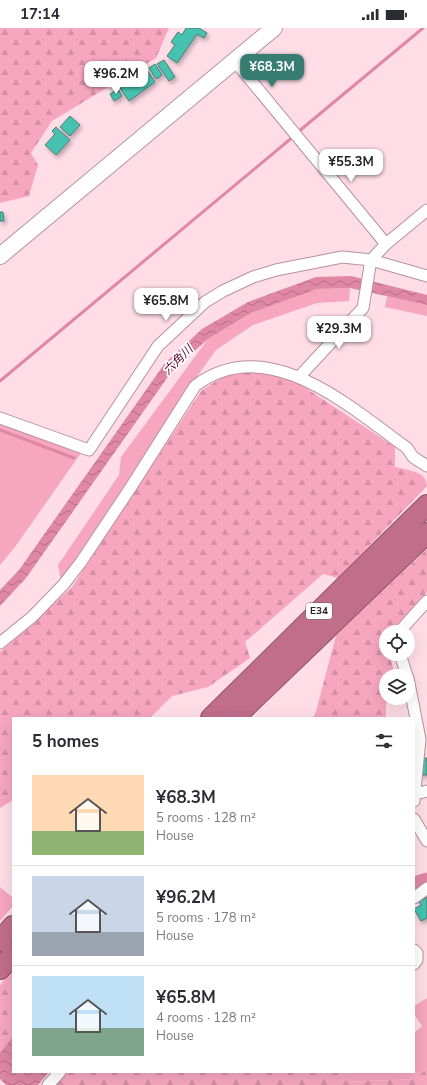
<!DOCTYPE html>
<meta charset="utf-8">
<style>
:root{--surface:#fff;--page:#f2f2f3;--text:#2b2b33;--muted:#7c7c81;--line:#e1e1e2;--accent:#377c71}
body{margin:0;font-family:"Nunito Sans","Noto Sans JP",sans-serif;background:var(--page);color:var(--text);height:100vh;display:flex;flex-direction:column;font-size:15px;white-space:nowrap}
*{box-sizing:border-box;margin:0}
p{font-size:13px;color:var(--muted)}
.icon{flex:none;width:22px;height:22px;fill:none;stroke:currentColor;stroke-width:2;stroke-linecap:round;stroke-linejoin:round}
.map{position:relative;flex:1;overflow:hidden}
.sheet{position:absolute;left:12px;top:689px;width:403px;height:356px;display:flex;flex-direction:column;background:var(--surface);border-radius:0px;box-shadow:0 4px 16px #0002}
.sheet>*{flex:none}
.controls{position:absolute;left:379px;top:597px;display:grid;gap:8px}
.controls a{display:grid;place-items:center;width:36px;height:36px;border-radius:50%;background:var(--surface);box-shadow:0 4px 16px #0002;font-size:20px}
.price{position:absolute;translate:-50% -34px;padding:0 9px;border-radius:8px;background:#fff;color:#222;font-size:13px;line-height:26px;filter:drop-shadow(0 1px 2px #0008)}
.price::after{content:'';position:absolute;left:50%;top:24px;width:12px;height:9px;margin-left:-6px;background:inherit;clip-path:polygon(0 0,100% 0,50% 100%)}
.price.active{background:var(--accent);color:#fff}
ul{padding:0;list-style:none}
li{display:flex;align-items:center;gap:12px;height:100px;padding:0 20px}
li+li{border-top:1px solid var(--line)}
li span{display:grid;place-items:center;flex:none;width:112px;height:80px;border-radius:0px;color:#555}
li>.icon{margin-inline-start:auto}
span .icon{width:48px;height:48px;fill:#fffc;stroke-width:1}
li b{font-size:17px}
h2{display:flex;justify-content:space-between;align-items:center;height:48px;padding:0 20px;font-size:17px}
.status{display:flex;justify-content:space-between;align-items:center;height:28px;padding:0 20px;background:var(--surface);direction:ltr}
.status svg{height:11px;fill:currentColor}
.map>svg:first-child{display:block}
</style>
<div class="status"><b>17:14</b><svg viewBox="0 0 49 12"><path d="M0 12V9h3v3zM5 12V6h3v6zM10 12V3h3v9zM15 12V0h3v12zM26 1h20v11H26zM47 4h2v5h-2z"/></svg></div>
<div class="map">
<svg width="427" height="1057" viewBox="0 0 427 1057">
<defs>
<pattern id="forest-firs" width="22" height="20" patternUnits="userSpaceOnUse"><rect width="22" height="20" fill="#f7a6c0"/><path d="M5 1l3.5 6h-7zM16 11l3.5 6h-7z" fill="#d48fa5"/></pattern>
<pattern id="water-waves" width="16" height="10" patternUnits="userSpaceOnUse"><rect width="16" height="10" fill="#df87a5"/><path d="M0 5q4-4 8 0t8 0" fill="none" stroke="#b56e86"/></pattern>
<filter id="shadow"><feDropShadow dx="2" dy="3" stdDeviation="2" flood-color="#0004"/></filter>
</defs>
<rect width="100%" height="100%" fill="#fedde7"/>
<!-- green -->
<g fill="#f7a6c0">
<path d="M350 260 349 273 317 275 253 297 216 322 191 357 61 553 58 537 119 447 121 429 208 311 251 285 317 261Z"/>
<path d="M387 268 427 277V288L385 279Z"/>
<path d="M0 397 81 425 15 519 0 537Z"/>
<path d="M0 859 13 870V878L0 893Z"/>
<path d="M427 970V1040L415 1051 347 1054 339 1044H414V1005L422 998 414 986V978Z"/>
</g>
<!-- forest -->
<g fill="url(#forest-firs)">
<path d="M0 0H169L156 30 52 93 31 125 38 137 29 168 0 175Z"/>
<path d="M255 343 289 349 395 419V439C407 442 427 443 427 458L338 550 323 546 245 614 250 630 208 659 172 668 150 690H13V772L0 780V624L72 559 201 363 224 348Z"/>
<path d="M427 521V564L391 604H386V626H389L395 646V648H386V670H388L386 677V690H311L315 687 336 608Z"/>
<path d="M13 941V1008L0 1025V957Z"/>
<path d="M427 1040V1057H55L66 1044H339L347 1054 415 1051Z"/>
</g>
<!-- water -->
<g fill="url(#water-waves)">
<path d="M351 248 427 267V277L350 260 317 261 251 285 208 311 172 343 26 550 0 578V562L19 542 165 335 202 301 248 274 316 249Z"/>
<path d="M13 1008V1044H49L38 1057H6L0 1051V1025Z"/>
</g>
<g fill="none" stroke-linecap="round" stroke-linejoin="round">
<!-- stream -->
<g stroke="#df87a5" stroke-width="3">
<path d="M298 104 423 0"/>
<path d="M0 353 294 108"/>
<path d="M0 402 74 430"/>
</g>
<!-- river -->
<path stroke="#df87a5" stroke-width="17" d="M414 857 427 853"/>
</g>
<!-- building -->
<g fill="#44c3b0" stroke="#4f7a72" filter="url(#shadow)">
<path d="M186 0H199L207 5 204 10 197 6 177 35 167 28 175 17 171 14 178 4 182 7Z"/>
<path d="M164 32 175 49 169 53 157 36Z"/>
<path d="M155 36 162 47 156 51 149 40Z"/>
<path d="M147 42 155 54 129 73 120 60Z"/>
<path d="M118 61 122 68 114 73 110 66Z"/>
<path d="M70 88 80 97 70 108 60 99Z"/>
<path d="M56 99 70 112 56 127 45 117 55 106 52 103Z"/>
<path d="M0 184H3L4 193H0Z"/>
<path d="M425 730H427V747H421V734L425 733Z"/>
<path d="M427 869V890L421 893 414 881 421 877 419 874Z"/>
</g>
<g fill="none" stroke-linecap="round" stroke-linejoin="round">
<defs>
<g id="street">
<path d="M234 32 386 216"/>
<path d="M299 349 363 280 371 232 386 216 427 182"/>
<path d="M0 390 89 422 158 318 205 274 223 263 253 249 276 242 342 229 371 232 427 248"/>
<path d="M399 604 427 573"/>
<path d="M0 615 32 589 64 556 81 534 131 459 195 358C267 303 350 379 407 420L413 429 427 438"/>
<path d="M400 626 407 648"/>
<path d="M408 650 420 711 414 773"/>
<path d="M415 766 427 763"/>
<path d="M414 791 427 813"/>
<path d="M414 870 427 860"/>
<path d="M414 922 417 925V932L414 936"/>
<path d="M48 1057 60 1044"/>
</g>
<path id="secondary" d="M0 228 274 0"/>
<g id="highway">
<path d="M211 690 427 477"/>
<path d="M234 690 427 505"/>
<path d="M0 913 13 898"/>
<path d="M0 941 13 926"/>
</g>
</defs>
<!-- street casing -->
<use href="#street" stroke="#b7919d" stroke-width="13"/>
<!-- secondary casing -->
<use href="#secondary" stroke="#b7919d" stroke-width="18"/>
<!-- highway casing -->
<use href="#highway" stroke="#8e5367" stroke-width="22"/>
<!-- street -->
<use href="#street" stroke="#fff" stroke-width="11"/>
<!-- secondary -->
<use href="#secondary" stroke="#fff" stroke-width="16"/>
<!-- highway -->
<use href="#highway" stroke="#c16e8b" stroke-width="20"/>
</g>
<g text-anchor="middle" dominant-baseline="central" stroke-width="3.5" stroke-linejoin="round" paint-order="stroke">
<!-- shield labels -->
<rect fill="#fff" stroke="#6d6366" stroke-width="1" x="306" y="575" width="26" height="16" rx="3"/>
<g font-size="10" font-weight="bold" fill="#2f2025">
<text x="319" y="583">E34</text>
</g>
<!-- water labels -->
<g font-size="12" font-style="italic" fill="#590930" stroke="#fff">
<text transform="translate(178 332) rotate(-45)">六角川</text>
</g>
</g>
</svg>
<div class="controls">
<a><svg class="icon" aria-label="locate" viewBox="0 0 24 24"><circle cx="12" cy="12" r="6"/><path d="M12 2v4M12 18v4M2 12h4M18 12h4"/></svg></a>
<a><svg class="icon" aria-label="layers" viewBox="0 0 24 24"><path d="M12 4l9 5-9 5-9-5zM3 14l9 5 9-5"/></svg></a>
</div>
<b class="price active" style="left:272px;top:60px">¥68.3M</b>
<b class="price" style="left:116px;top:67px">¥96.2M</b>
<b class="price" style="left:351px;top:155px">¥55.3M</b>
<b class="price" style="left:166px;top:294px">¥65.8M</b>
<b class="price" style="left:339px;top:322px">¥29.3M</b>
<section class="sheet">
<h2>5 homes<svg class="icon" aria-label="filters" viewBox="0 0 24 24"><path d="M4 7h16M4 17h16"/><circle cx="9" cy="7" r="2"/><circle cx="15" cy="17" r="2"/></svg></h2>
<ul>
<li><span style="background:linear-gradient(#ffd9b3 70%,#8fb573 0)"><svg class="icon" aria-label="home" viewBox="0 0 24 24"><path d="M3 11l9-7 9 7M6 9v11h12V9"/></svg></span><div><b>¥68.3M</b><p>5 rooms · 128 m²</p><p>House</p></div></li>
<li><span style="background:linear-gradient(#c9d6e8 70%,#9aa5b1 0)"><svg class="icon" aria-label="home" viewBox="0 0 24 24"><path d="M3 11l9-7 9 7M6 9v11h12V9"/></svg></span><div><b>¥96.2M</b><p>5 rooms · 178 m²</p><p>House</p></div></li>
<li><span style="background:linear-gradient(#bfe0f5 65%,#7fa58c 0)"><svg class="icon" aria-label="home" viewBox="0 0 24 24"><path d="M3 11l9-7 9 7M6 9v11h12V9"/></svg></span><div><b>¥65.8M</b><p>4 rooms · 128 m²</p><p>House</p></div></li>
</ul>
</section>
</div>
